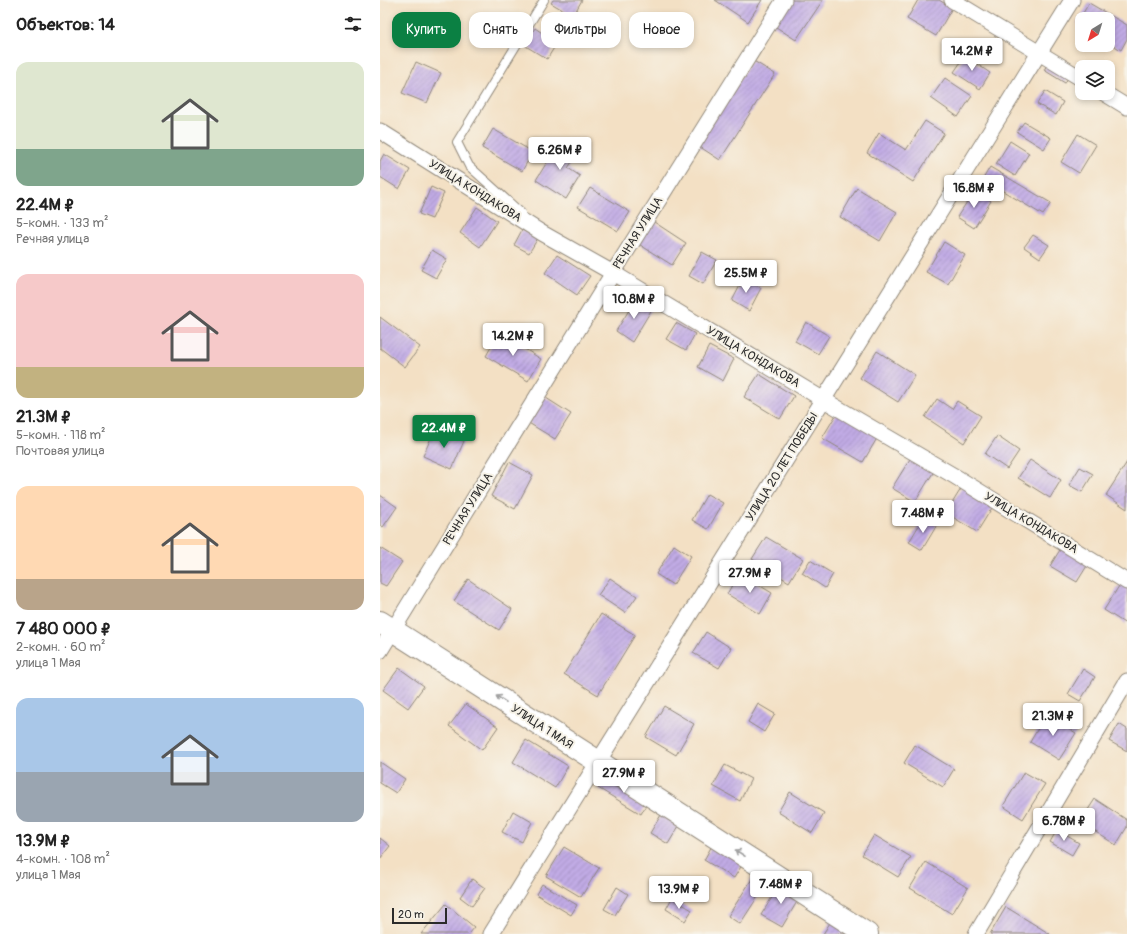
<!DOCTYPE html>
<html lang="ru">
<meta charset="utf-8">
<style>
:root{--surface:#fff;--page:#f2f2f2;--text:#222;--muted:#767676;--accent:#0b8043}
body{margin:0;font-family:Pangolin,sans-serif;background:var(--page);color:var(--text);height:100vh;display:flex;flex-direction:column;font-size:15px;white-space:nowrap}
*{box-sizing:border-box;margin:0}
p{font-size:13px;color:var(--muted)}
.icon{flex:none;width:22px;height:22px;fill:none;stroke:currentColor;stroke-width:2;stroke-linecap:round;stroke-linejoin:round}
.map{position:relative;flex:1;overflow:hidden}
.side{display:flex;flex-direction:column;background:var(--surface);width:380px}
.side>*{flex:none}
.banner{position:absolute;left:12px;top:12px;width:380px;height:36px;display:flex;gap:8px}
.needle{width:26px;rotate:218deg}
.tools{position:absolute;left:695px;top:12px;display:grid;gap:8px}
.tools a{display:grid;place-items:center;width:40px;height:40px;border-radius:8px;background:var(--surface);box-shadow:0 2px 6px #0003;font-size:20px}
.scale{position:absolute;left:12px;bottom:10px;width:55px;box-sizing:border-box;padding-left:4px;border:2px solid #2b2b2b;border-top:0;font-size:11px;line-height:14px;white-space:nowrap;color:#2b2b2b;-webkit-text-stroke:3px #f7f3e8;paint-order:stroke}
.price{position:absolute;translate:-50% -34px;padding:0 9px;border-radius:4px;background:#fff;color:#222;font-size:13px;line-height:26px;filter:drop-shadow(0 1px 2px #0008)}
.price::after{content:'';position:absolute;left:50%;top:24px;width:12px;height:9px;margin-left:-6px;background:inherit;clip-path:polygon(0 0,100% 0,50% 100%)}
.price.active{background:var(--accent);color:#fff}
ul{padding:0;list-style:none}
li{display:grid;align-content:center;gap:8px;height:212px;padding:0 16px}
li span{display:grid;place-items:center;height:124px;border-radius:12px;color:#555}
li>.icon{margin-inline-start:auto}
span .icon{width:72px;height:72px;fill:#fffc;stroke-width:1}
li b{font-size:17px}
h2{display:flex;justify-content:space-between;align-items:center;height:48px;padding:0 16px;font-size:17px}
.pill{padding:0 14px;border-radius:12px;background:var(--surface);box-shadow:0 2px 6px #0003;font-size:14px;line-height:36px}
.pill.active{background:var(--accent);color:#fff}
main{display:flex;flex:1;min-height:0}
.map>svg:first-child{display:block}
</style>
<main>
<section class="side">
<h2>Объектов: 14<svg class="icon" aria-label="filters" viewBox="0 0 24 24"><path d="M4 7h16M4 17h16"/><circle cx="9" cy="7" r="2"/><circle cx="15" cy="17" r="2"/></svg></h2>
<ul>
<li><span style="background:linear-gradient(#dfe7d0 70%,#7fa58c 0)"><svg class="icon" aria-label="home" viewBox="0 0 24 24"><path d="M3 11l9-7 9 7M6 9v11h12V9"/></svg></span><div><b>22.4M ₽</b><p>5-комн. · 133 m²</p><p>Речная улица</p></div></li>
<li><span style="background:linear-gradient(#f6c9c9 75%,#c2b280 0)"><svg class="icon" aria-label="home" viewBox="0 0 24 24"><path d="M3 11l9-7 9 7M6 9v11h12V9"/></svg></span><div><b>21.3M ₽</b><p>5-комн. · 118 m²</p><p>Почтовая улица</p></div></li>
<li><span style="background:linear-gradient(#ffd9b3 75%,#b9a48a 0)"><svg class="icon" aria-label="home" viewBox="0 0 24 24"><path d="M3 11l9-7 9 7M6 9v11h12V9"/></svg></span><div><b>7 480 000 ₽</b><p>2-комн. · 60 m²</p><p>улица 1 Мая</p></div></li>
<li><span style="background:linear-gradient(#a9c7e8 60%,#9aa5b1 0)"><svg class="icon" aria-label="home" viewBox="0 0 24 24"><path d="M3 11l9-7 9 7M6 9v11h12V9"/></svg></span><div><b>13.9M ₽</b><p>4-комн. · 108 m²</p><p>улица 1 Мая</p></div></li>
</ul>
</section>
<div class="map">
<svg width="747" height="934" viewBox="0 0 747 934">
<defs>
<pattern id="building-hatch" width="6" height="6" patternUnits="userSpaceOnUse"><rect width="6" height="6" fill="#c1abe5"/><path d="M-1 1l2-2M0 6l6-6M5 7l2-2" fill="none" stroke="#9d8bba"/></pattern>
</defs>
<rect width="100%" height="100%" fill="#f7f3e8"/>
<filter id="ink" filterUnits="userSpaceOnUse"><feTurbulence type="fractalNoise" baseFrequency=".025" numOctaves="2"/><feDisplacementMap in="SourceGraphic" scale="8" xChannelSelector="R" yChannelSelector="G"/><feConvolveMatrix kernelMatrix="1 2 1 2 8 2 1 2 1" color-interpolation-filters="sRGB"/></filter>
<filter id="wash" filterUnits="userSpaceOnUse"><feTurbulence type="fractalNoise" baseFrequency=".012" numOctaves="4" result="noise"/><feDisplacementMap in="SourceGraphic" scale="16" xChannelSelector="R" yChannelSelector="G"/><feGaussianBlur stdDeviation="0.9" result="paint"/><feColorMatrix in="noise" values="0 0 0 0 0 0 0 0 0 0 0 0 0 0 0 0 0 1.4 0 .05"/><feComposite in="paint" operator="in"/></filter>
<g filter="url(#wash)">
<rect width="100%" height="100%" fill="#f3e0c4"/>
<g id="blocks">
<!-- building -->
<g fill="url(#building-hatch)">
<path d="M173 0H202L193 16 171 3Z"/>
<path d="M335 0H382L368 22Z"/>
<path d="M409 0H443L416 40 393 25Z"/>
<path d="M538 0H559L572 8 556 36 527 19Z"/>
<path d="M709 3 747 25V39L741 50 728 42V19H702V26L697 23Z"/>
<path d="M155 28 177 43 167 59 144 45Z"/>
<path d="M585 56 610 73 600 89 574 72Z"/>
<path d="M672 56 693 69 685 83 664 70Z"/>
<path d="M372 60 395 74 340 160 317 145Z"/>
<path d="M36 62 61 73 47 103 22 93Z"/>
<path d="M565 78 592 96 578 117 551 98Z"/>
<path d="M665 91 683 102 676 115 657 104Z"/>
<path d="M545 121 564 133 533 182 487 153 499 133 526 150Z"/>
<path d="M644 122 671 138 664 149 637 132Z"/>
<path d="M113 129 153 152 142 171 102 148Z"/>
<path d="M698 134 716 145 699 173 681 162Z"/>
<path d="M180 141 198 153 188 168 200 176 186 199 156 180Z"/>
<path d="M630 141 649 153 635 176 616 164Z"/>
<path d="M4 154 30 170 19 189 0 177V161Z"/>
<path d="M610 167 671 203 663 215 603 179Z"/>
<path d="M51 187 64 193 52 219 39 214Z"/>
<path d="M210 188 250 212 238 231 198 207Z"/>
<path d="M477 188 517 212 500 241 460 217Z"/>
<path d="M595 190 611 201 594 228 577 217Z"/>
<path d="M97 207 117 221 100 247 80 233Z"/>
<path d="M271 220 306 243 292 265 257 243Z"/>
<path d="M142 230 158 238 149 253 134 245Z"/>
<path d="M653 235 669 245 660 258 644 247Z"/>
<path d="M564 242 585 255 568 284 546 272Z"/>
<path d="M52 250 67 259 56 278 41 270Z"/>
<path d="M322 252 337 260 323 284 309 276Z"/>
<path d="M177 255 210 276 197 295 165 273Z"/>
<path d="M364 278 381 288 369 311 352 301Z"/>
<path d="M256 299 272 309 252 342 236 331Z"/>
<path d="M0 317 40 347 25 367 0 348Z"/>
<path d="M426 322 449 336 438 354 415 341Z"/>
<path d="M296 323 315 334 306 350 286 339Z"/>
<path d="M119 333 161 359 148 381 106 356Z"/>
<path d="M329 346 354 359 343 381 318 367Z"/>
<path d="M497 351 535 375 518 402 480 378Z"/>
<path d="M379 374 414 396 400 419 364 397Z"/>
<path d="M163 396 191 414 175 439 147 422Z"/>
<path d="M557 399 572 409 577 401 601 416 584 443 545 417Z"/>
<path d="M459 410 499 435 483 462 442 438Z"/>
<path d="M55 429 84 441 72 469 43 456Z"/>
<path d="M617 436 639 451 627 469 605 454Z"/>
<path d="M533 454 556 468 535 502 512 488Z"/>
<path d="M650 460 681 480 670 498 638 478Z"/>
<path d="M129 462 153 475 135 509 111 496Z"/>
<path d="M747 462V509L726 495Z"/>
<path d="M700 467 713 474 702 492 689 485Z"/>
<path d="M584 484 615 503 597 532 566 513Z"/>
<path d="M327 494 343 503 328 529 312 520Z"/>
<path d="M0 495 17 507 3 527 0 525Z"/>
<path d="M544 517 557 525 542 550 529 542Z"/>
<path d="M386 537 423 559 409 582 372 559Z"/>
<path d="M294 545 311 556 293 585 276 574Z"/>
<path d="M683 545 710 561 697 582 670 566Z"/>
<path d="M0 548 22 562 6 586 0 583Z"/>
<path d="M430 560 453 574 445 588 422 573Z"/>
<path d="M359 573 392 593 380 614 347 594Z"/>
<path d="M230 578 257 596 245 613 218 595Z"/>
<path d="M744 578 747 580 746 624 724 610Z"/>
<path d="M88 579 132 609 119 630 74 601Z"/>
<path d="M221 614 255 635 218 695 184 674Z"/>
<path d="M326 632 351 648 339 668 313 653Z"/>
<path d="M19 668 44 686 28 708 3 690Z"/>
<path d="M703 669 715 677 700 701 688 694Z"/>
<path d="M86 704 118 727 102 750 69 726Z"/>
<path d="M378 704 395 714 384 732 368 722Z"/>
<path d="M284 706 314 724 296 755 266 737Z"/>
<path d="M666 715 696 733 679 760 650 742Z"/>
<path d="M739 724 747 729V751L729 741Z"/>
<path d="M146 740 188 766 175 788 133 762Z"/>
<path d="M535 745 574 769 563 787 524 763Z"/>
<path d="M0 762 25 779 16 793 0 783Z"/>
<path d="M345 765 371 779 360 801 333 786Z"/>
<path d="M644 772 665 784 643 819 623 806Z"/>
<path d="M226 774 269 800 261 814 218 788Z"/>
<path d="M410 792 444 813 432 833 398 812Z"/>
<path d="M715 799 747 820V827L736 845 700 822Z"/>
<path d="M284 810 302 821 288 844 270 833Z"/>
<path d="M133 811 152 822 142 842 122 832Z"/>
<path d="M677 830 699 843 692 855 670 842Z"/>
<path d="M494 835 531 857 518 877 482 855Z"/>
<path d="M0 838 10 846 0 859Z"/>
<path d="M334 842 365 860 354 878 324 860Z"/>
<path d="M184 847 219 868 201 897 166 876Z"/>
<path d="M546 862 588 888 572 914 530 888Z"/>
<path d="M374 876 386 884 360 924 348 916Z"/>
<path d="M92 879 105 888 92 906 80 897Z"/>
<path d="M401 883 421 895 402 927 381 915Z"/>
<path d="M162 884 197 905 191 915 156 894Z"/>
<path d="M237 887 248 894 235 915 224 909Z"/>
<path d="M292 898 312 910 305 921 286 909Z"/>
<path d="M66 904 94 927 88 934H41Z"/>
<path d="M626 907 670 934H610Z"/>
<path d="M458 910 486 934H443Z"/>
</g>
</g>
</g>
<g filter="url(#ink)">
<use href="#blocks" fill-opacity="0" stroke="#8f8678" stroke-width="1"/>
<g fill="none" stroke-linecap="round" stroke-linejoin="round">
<defs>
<path id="lane" d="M141 213 89 166 77 142 164 0"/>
<g id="street">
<path d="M572 0 702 79"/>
<path d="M724 93 747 107"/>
<path d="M0 131 162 233 233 273 444 400 576 477 747 582"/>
<path d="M0 651 233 273 404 0"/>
<path d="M111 934 692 0"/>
<path d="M596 934 747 681"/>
</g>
<path id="secondary" d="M0 622 487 934"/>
</defs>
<!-- lane casing -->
<use href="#lane" stroke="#8f8678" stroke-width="10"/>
<!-- street casing -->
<use href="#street" stroke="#8f8678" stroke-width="17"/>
<!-- secondary casing -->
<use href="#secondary" stroke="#8f8678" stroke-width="24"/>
<!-- lane -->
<use href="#lane" stroke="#fff" stroke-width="8"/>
<!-- street -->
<use href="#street" stroke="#fff" stroke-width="15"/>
<!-- secondary -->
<use href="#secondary" stroke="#fff" stroke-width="22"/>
</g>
<!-- one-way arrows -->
<defs><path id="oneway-shaft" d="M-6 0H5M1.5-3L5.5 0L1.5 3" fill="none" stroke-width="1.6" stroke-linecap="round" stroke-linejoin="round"/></defs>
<g stroke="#a0a0a0">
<use href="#oneway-shaft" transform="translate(121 699) rotate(-147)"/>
<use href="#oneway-shaft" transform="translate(360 853) rotate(-147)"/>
</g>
</g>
<g text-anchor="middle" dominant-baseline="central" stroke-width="4" stroke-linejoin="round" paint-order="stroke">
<!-- street labels -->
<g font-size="12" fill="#2b2b2b" stroke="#f7f3e8">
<text transform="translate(95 191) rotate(32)">УЛИЦА КОНДАКОВА</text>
<text transform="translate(258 233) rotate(-58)">РЕЧНАЯ УЛИЦА</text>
<text transform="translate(373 357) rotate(31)">УЛИЦА КОНДАКОВА</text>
<text transform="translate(402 467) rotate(-58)">УЛИЦА 20 ЛЕТ ПОБЕДЫ</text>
<text transform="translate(88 509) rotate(-58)">РЕЧНАЯ УЛИЦА</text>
<text transform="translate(651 523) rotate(31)">УЛИЦА КОНДАКОВА</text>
<text transform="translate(162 727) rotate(33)">УЛИЦА 1 МАЯ</text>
</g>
</g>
</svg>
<div class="tools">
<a><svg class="needle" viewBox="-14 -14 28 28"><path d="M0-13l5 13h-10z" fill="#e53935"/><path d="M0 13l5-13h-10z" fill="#767676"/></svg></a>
<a><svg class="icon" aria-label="layers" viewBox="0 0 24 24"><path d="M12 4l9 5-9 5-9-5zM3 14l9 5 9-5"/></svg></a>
</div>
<div class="scale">20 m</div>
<b class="price" style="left:592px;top:72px">14.2M ₽</b>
<b class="price" style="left:180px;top:171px">6.26M ₽</b>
<b class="price" style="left:594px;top:209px">16.8M ₽</b>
<b class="price" style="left:366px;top:294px">25.5M ₽</b>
<b class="price" style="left:254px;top:320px">10.8M ₽</b>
<b class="price" style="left:133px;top:357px">14.2M ₽</b>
<b class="price active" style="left:64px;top:449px">22.4M ₽</b>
<b class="price" style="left:543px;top:534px">7.48M ₽</b>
<b class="price" style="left:370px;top:594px">27.9M ₽</b>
<b class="price" style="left:673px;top:737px">21.3M ₽</b>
<b class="price" style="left:244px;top:794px">27.9M ₽</b>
<b class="price" style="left:684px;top:842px">6.78M ₽</b>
<b class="price" style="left:401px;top:905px">7.48M ₽</b>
<b class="price" style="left:299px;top:910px">13.9M ₽</b>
<div class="banner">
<a class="pill active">Купить</a>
<a class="pill">Снять</a>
<a class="pill">Фильтры</a>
<a class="pill">Новое</a>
</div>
</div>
</main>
